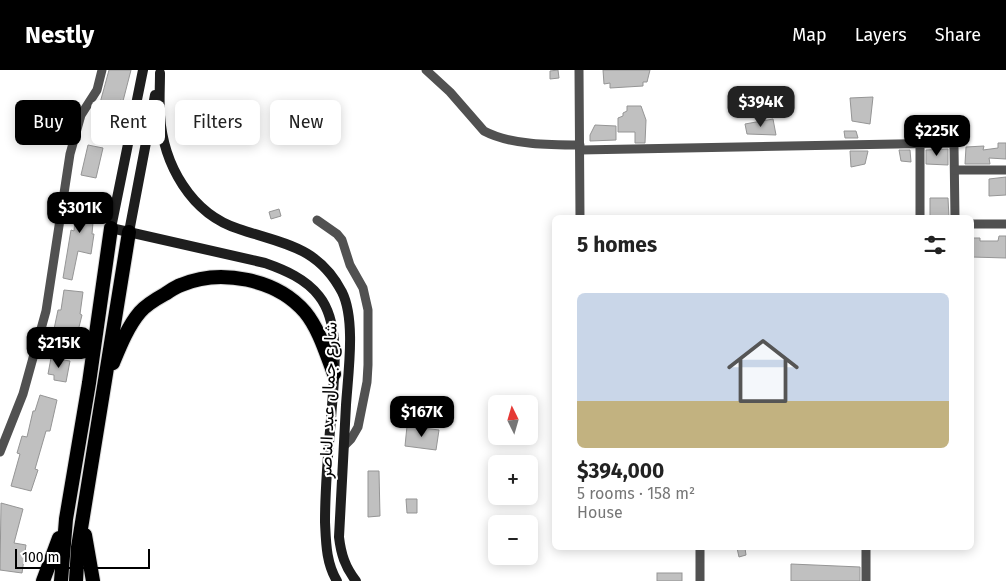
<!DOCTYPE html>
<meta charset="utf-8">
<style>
:root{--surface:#fff;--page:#f6f6f6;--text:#222;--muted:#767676;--accent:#000}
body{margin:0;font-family:"Fira Sans",Vazirmatn,sans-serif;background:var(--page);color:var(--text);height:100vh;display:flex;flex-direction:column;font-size:19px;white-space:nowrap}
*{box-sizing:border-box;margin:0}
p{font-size:16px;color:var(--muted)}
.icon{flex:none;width:28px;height:28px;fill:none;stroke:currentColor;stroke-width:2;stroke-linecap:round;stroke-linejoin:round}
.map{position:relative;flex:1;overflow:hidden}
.sheet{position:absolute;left:552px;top:145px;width:422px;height:335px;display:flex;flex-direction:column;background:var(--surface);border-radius:8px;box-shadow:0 2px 12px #0003}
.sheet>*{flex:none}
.hud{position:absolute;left:15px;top:30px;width:462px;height:45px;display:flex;gap:10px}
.needle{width:32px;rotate:355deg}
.buttons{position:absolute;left:488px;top:325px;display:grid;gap:10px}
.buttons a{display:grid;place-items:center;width:50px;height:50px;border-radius:8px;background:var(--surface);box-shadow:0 2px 12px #0003;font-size:25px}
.scale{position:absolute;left:15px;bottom:12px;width:135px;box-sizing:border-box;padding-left:5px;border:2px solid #000;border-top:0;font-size:14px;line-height:18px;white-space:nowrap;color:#000;-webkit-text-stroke:4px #fff;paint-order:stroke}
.price{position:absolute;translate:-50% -42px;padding:0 11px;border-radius:10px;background:var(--accent);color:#fff;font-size:16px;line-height:32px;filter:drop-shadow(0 1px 2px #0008)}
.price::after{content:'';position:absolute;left:50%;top:30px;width:15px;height:11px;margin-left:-8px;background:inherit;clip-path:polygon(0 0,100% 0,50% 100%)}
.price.current{background:#222;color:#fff}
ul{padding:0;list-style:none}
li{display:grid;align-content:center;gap:10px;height:265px;padding:0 25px}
li span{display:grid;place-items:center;height:155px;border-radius:8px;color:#555}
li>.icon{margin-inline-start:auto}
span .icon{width:90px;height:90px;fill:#fffc;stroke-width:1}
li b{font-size:21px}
h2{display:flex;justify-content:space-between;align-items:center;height:60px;padding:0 25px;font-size:21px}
.pill{padding:0 18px;border-radius:8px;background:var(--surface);box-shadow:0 2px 12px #0003;font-size:18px;line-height:45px}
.pill.current{background:var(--accent);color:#fff}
header{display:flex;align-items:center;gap:30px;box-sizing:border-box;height:70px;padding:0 25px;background:var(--accent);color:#fff}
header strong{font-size:24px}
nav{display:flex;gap:28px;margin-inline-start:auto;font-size:18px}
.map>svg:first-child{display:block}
</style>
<header>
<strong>Nestly</strong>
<nav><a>Map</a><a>Layers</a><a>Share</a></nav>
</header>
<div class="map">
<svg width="1006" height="511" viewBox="0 0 1006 511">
<rect width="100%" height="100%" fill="#fff"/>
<!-- building -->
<g fill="#c0c0c0" stroke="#959595">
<path d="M109 0H131L123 31 120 30 115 55 93 50 97 32 100 33Z"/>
<path d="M558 0 559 8 550 9V1Z"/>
<path d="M603 0H650L647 12H643V16L610 18V13L604 14Z"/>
<path d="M873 27 870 54 852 51 850 28Z"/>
<path d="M627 36H641L646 50 645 73H635V62H618V48L623 46V43L627 41Z"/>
<path d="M773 49 776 65 747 64 745 54Z"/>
<path d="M595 55 616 56V70L590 71V65Z"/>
<path d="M844 61H856L858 68H845Z"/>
<path d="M998 73H1006V89L989 88 990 94H965L966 77 984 76 983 80 998 78Z"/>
<path d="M88 75 103 78 96 108 81 105Z"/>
<path d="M948 79V95L926 94V80Z"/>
<path d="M899 80H910L911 92 901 91Z"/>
<path d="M850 81H868L865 94 851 97Z"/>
<path d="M1006 107V125L989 126V109Z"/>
<path d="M77 127 95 129 92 164H94L91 184 78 181 72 210 63 208 71 160 74 161Z"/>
<path d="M930 128H948L949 148H930Z"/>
<path d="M279 139 281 146 271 149 269 142Z"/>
<path d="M999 166H1006V188L972 187V168H980V171H998Z"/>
<path d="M64 220 83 222 80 244 82 245 77 265 69 263 68 267 53 264 58 240H61Z"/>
<path d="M51 288 70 291 66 312 54 310V305L48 304Z"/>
<path d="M40 325 57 330 50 361H46L35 399 38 400 31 421 11 416 20 384 17 383 22 366 27 367 33 341H35Z"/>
<path d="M407 356 439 360 436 380 405 376Z"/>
<path d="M368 401H379L380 446 368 447Z"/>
<path d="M406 429H417V443H407Z"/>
<path d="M1 433 23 439 14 473 26 475 22 503 0 500Z"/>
<path d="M737 478H745L746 485 739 487Z"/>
<path d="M791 494 860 497V511H791Z"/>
<rect x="657" y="503" width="25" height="8"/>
</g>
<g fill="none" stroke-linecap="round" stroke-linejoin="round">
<defs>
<g id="trunk">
<path d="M113 293C120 276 128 256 140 242 146 235 156 229 165 224 170 221 175 217 181 215 220 198 277 209 305 242 319 259 326 283 334 304"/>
<path d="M85 465 93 511"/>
<path d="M43 511 59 468"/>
<path d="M61 511 66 449 89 313 111 158"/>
<path d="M76 511 78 477 129 162"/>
</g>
</defs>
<!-- trunk casing -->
<use href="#trunk" stroke="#dbdbdb" stroke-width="16"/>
<!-- minor -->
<g stroke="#515151" stroke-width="9">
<path d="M426 0 450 22 484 61C510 75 551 75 580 75"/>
<path d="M579 0 580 148"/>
<path d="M920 73V148"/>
<path d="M580 80 950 73 954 75V77L955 148"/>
<path d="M955 100H1006"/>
<path d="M317 150 337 164 342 170 350 195 363 218 368 240V295L367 312 358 357 351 369 344 376"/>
<path d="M972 154H1006"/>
<path d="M0 382 23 324 46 241 70 84 81 45 97 20 102 0"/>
<path d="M866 478V511"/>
<path d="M700 511V478"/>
</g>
<!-- secondary -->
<g stroke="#1e1e1e" stroke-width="10">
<path d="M143 0 111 158 265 193C285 200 306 209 319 226 343 256 333 314 331 349 328 383 325 418 325 452 326 472 326 493 337 511"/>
<path d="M160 3C160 17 159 31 160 45 163 94 191 144 239 159 283 174 318 176 342 222 356 250 348 304 346 335 344 379 341 423 339 467 341 484 345 497 356 511"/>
<path d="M129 162 155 25"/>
</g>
<!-- trunk -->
<use href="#trunk" stroke="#000" stroke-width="14"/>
</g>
<g text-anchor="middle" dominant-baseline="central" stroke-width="4" stroke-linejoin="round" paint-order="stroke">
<!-- street labels -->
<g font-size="18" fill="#000" stroke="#fff">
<text transform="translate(328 330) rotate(-88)">شارع جمال عبد الناصر</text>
</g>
</g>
</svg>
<div class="buttons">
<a><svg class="needle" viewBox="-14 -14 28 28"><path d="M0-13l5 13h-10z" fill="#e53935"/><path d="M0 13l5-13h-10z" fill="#767676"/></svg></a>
<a>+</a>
<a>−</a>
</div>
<div class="scale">100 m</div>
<b class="price current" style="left:761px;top:58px">$394K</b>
<b class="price" style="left:937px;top:87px">$225K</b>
<b class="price" style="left:80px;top:164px">$301K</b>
<b class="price" style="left:59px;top:299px">$215K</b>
<b class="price" style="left:422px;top:368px">$167K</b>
<div class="hud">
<a class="pill current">Buy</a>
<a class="pill">Rent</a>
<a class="pill">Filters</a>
<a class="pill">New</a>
</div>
<section class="sheet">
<h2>5 homes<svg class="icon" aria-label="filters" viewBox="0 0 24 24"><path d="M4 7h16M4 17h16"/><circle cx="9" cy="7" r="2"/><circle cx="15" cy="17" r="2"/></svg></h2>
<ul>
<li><span style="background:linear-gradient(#c9d6e8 70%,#c2b280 0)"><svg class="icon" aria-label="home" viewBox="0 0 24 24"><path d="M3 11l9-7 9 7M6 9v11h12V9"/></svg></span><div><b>$394,000</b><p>5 rooms · 158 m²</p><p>House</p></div></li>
</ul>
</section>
</div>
